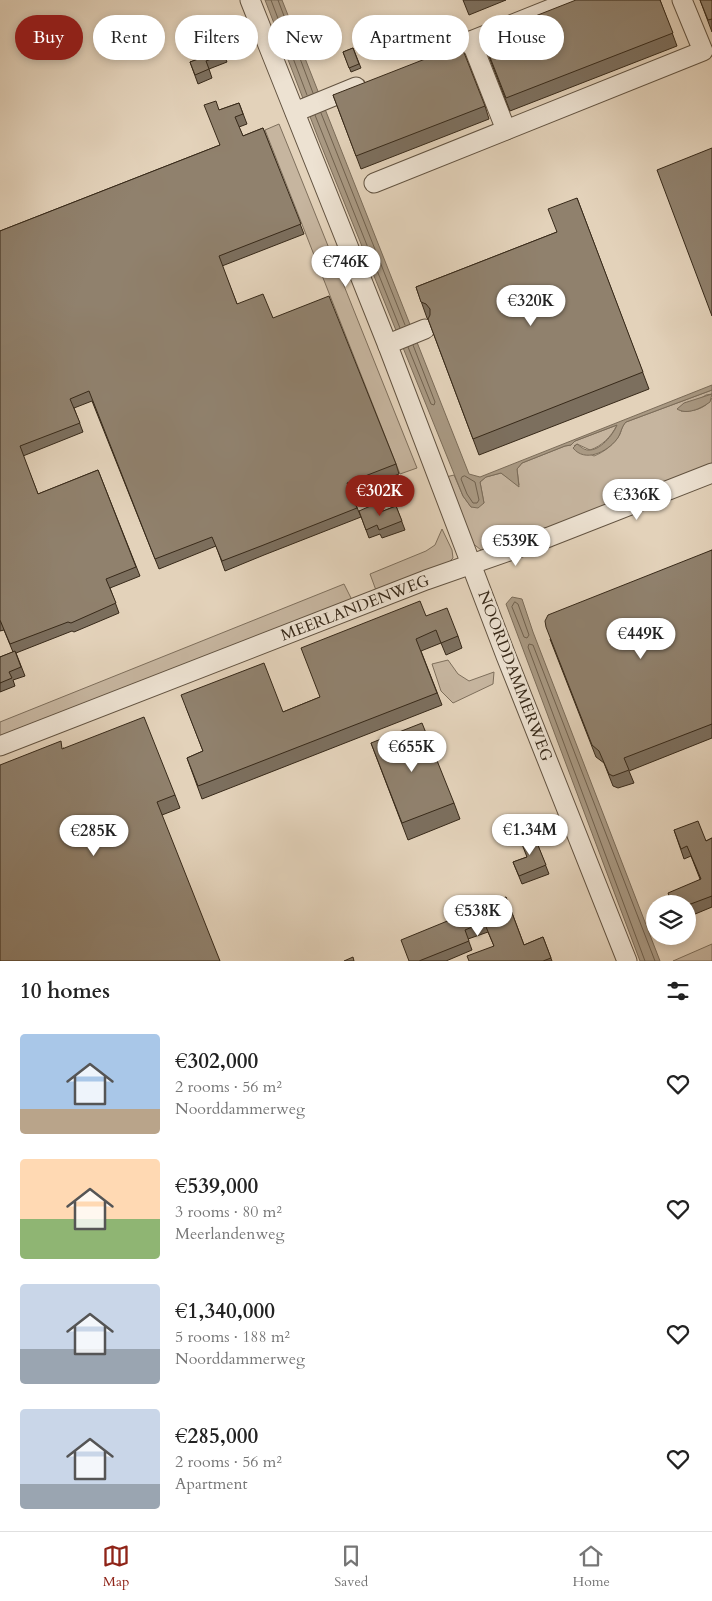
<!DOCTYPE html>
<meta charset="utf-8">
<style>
:root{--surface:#fff;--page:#f2f2f2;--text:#222;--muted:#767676;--line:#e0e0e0;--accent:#8f2418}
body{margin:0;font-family:Cardo,serif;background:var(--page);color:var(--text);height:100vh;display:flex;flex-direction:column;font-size:19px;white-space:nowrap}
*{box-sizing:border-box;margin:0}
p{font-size:16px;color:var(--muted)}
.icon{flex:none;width:28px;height:28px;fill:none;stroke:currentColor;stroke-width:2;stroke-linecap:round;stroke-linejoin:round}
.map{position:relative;height:961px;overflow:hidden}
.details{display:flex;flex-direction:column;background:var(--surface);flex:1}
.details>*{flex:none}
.banner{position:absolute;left:15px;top:15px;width:682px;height:45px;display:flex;gap:10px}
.controls{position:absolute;left:646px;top:895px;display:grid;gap:10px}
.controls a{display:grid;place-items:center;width:50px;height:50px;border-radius:50%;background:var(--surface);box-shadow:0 2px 8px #0003;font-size:25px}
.price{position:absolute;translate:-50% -42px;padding:0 11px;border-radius:18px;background:#fff;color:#222;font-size:16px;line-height:32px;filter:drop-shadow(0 1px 2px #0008)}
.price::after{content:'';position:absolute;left:50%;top:30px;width:15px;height:11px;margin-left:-8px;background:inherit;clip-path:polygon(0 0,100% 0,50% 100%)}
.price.current{background:var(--accent);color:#fff}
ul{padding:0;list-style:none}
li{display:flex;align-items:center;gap:15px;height:125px;padding:0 20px}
li span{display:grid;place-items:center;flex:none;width:140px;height:100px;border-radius:5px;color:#555}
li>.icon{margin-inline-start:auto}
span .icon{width:60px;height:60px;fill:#fffc;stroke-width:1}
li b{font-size:21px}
h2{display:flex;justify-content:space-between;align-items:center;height:60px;padding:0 20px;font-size:21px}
.chip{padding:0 18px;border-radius:22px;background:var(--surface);box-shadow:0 2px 8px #0003;font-size:18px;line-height:45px}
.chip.current{background:var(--accent);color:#fff}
.menu{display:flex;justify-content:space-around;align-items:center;height:70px;border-top:1px solid var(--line);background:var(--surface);font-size:14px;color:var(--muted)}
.menu a{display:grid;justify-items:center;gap:2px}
.menu .current{color:var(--accent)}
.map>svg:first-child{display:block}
</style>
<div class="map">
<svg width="712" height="961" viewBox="0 0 712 961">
<rect width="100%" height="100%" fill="#e3d2ba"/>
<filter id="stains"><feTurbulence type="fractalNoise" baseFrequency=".004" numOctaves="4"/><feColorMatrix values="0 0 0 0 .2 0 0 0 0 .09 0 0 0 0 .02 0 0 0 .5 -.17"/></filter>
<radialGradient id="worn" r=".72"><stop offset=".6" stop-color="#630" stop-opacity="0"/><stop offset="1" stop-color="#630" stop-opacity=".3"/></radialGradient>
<!-- green -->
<g fill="#c6b59f" stroke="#7e6f5c">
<path d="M279 124 294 161 417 468 400 474 265 130Z"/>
<path d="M712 390V394L706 395 681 411C692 412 706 409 712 398V466L488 551 481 550 471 542 446 477 454 475 463 496 471 507 484 503 480 482 486 477 501 473 519 485 517 469 522 463 565 446 571 445 575 441 617 425C611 437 602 446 590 450L577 444 574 446 594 456C604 452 615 444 620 434 622 429 622 426 626 422Z"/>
<path d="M442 529 452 550 453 558 447 564 377 593 370 574 426 551 435 545Z"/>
<path d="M344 584 353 602 0 741V722Z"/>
<path d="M448 660 458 674 469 681 494 672 493 684 453 703 441 691 432 664Z"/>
<path d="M712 944V961H673Z"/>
</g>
<!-- water -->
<g fill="#a99983" stroke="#7b6c59">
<path d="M265 0H282L469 474 480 477 712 385V390L626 422C621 427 621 434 617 439 607 452 585 463 573 448L577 444C580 446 584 450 588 450 600 451 613 435 617 425L575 441 571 445 565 446 522 463 517 469 519 487 501 473 486 477 480 482 484 503 478 508 471 507 463 496 319 140Z"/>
<path d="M712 394 710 402C700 409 687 415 677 409L684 403Z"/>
<path d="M512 597 522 599 533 632 660 961H640L506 604Z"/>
</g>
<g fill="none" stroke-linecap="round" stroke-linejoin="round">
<!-- shore -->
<g stroke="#70614e" stroke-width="1">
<path d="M271 0 307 95"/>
<path d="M278 0 313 93"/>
<path d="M321 113 405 325"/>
<path d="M315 115 400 328"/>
<path d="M408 347 431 404 434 405 435 402 413 345"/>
<path d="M465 476 475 482 479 500 477 503H473L467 494 461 479 462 477Z"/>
<path d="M515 602 518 604 529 635 527 638 524 637 512 607Z"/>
<path d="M645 961 528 647 529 644 533 645 655 961"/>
</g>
<defs>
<g id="minor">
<path d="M250 0 388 346 506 656 627 961"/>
<path d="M471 41 506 130"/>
<path d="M438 54 573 0"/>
<path d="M295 112 356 87"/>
<path d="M374 183 703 51 682 0"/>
<path d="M388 346 393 342 425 329"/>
<path d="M0 746 426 580 549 537 712 473"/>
</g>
</defs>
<!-- minor casing -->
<use href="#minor" stroke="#625341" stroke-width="21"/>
<!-- minor -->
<use href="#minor" stroke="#ede2d2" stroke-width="19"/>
</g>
<!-- wall -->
<g fill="#7c6f5e" stroke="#372919">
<path d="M463 0H506L469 15Z"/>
<path d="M660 0 677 46 510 111 486 49Z"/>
<path d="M700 0H712V32Z"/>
<path d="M216 36 227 62 209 69 212 78 198 84 190 62 201 58Z"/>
<path d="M353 48 361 68 351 72 343 52Z"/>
<path d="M333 95 485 106 489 119 361 169Z"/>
<path d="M239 103 247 124 239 127 243 136 263 128 304 234 222 266 237 304 273 318 396 464 399 474 351 493 361 517 264 555 225 571 216 546 159 569 92 401 74 408 83 432 23 456 38 494 98 470 140 576 110 588 119 613 74 632 72 631 16 653 25 676 13 680 15 686 0 692V657L13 652 4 630 0 631V231L220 145 219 110Z"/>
<path d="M577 198 649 389 479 455 428 319 427 318 416 287 557 232Z"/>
<path d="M396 506 405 530 382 538 380 534 369 538 359 511 378 513Z"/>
<path d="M712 550V738L629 771 634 783 618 788 613 786 604 763 596 757 550 639Z"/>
<path d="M426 616 458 636 462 648 446 655 441 643 421 651 442 705 202 799 187 758 203 751 186 707 283 712 320 697Z"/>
<path d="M371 743 454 803 460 819 408 840Z"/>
<path d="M63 748 175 795 180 808 162 815Z"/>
<path d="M674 830 706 841 712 838V907L688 917V904L700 879 691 856 684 859Z"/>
<path d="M533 833 549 874 522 884 513 862 527 857Z"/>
<path d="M506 897 524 945 543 937 552 961H469L494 946 488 932 468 939 472 950 446 961H409Z"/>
</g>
<!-- building -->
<g fill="#90816d" stroke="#372919">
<path d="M576 0H660L673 33 506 98 482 37Z"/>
<path d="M700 0H712V19L708 20Z"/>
<path d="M216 36 224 54 206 61 209 69 195 75 190 62 201 58 196 44Z"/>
<path d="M461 45 485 106 356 156 333 95Z"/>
<path d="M353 48 359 64 349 68 343 52Z"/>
<path d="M216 101 219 110 239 103 243 114 235 117 243 136 263 128 301 224 219 256 237 304 263 294 273 318 329 296 396 464 347 483 357 508 261 546 222 561 212 537 155 559 89 391 70 399 80 423 20 446 38 494 98 470 136 567 106 579 116 603 71 623 68 622 10 644 0 620V231L220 145 204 105Z"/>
<path d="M712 148V316L657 170Z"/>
<path d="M577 198 643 372 473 439 428 319 430 315V309L426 304 421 302 416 287 557 232 548 209Z"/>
<path d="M375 504 378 513 396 506 402 521 379 530 377 525 366 530 359 511Z"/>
<path d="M712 550V724L624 758 629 770 613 776 609 774 599 751 592 745 546 627 545 621 548 615Z"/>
<path d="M420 601 426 616 447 608 458 636 441 643 436 630 416 639 437 693 198 786 187 758 203 751 181 695 264 663 283 712 320 697 301 648Z"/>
<path d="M15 651 21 667 9 672 12 678 0 683V657Z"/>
<path d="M144 717 175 795 157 802 220 961H0V765L61 741 62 749Z"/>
<path d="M422 723 454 803 402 823 371 743Z"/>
<path d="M698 821 706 841 712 838V896L688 905V904H672L668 893 701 879 687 846 681 849 674 830Z"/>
<path d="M533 833 546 865 519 876 513 862 527 857 520 839Z"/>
<path d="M506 897 524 945 543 937 551 958 543 961H469L467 956 494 946 484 922 465 930 469 941 419 961H409L401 940Z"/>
<path d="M353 957 354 961H344Z"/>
</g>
<g text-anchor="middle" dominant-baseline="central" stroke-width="4.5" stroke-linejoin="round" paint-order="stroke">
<!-- street labels -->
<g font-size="16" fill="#372919" stroke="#ede2d2">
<text transform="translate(355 608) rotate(-21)">MEERLANDENWEG</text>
<text transform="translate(515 676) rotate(69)">NOORDDAMMERWEG</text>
</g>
</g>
<rect width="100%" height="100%" filter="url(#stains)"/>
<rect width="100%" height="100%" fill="url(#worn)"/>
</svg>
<div class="controls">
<a><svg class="icon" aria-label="layers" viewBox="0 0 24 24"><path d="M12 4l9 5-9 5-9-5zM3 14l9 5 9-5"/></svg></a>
</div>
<b class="price" style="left:346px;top:288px">€746K</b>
<b class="price" style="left:531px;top:327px">€320K</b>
<b class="price current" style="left:380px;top:517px">€302K</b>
<b class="price" style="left:637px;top:521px">€336K</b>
<b class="price" style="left:516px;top:567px">€539K</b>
<b class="price" style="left:641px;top:660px">€449K</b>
<b class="price" style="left:412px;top:773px">€655K</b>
<b class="price" style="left:530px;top:856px">€1.34M</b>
<b class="price" style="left:94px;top:857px">€285K</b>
<b class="price" style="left:478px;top:937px">€538K</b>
<div class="banner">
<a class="chip current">Buy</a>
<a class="chip">Rent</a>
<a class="chip">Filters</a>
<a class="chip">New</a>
<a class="chip">Apartment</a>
<a class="chip">House</a>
</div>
</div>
<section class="details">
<h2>10 homes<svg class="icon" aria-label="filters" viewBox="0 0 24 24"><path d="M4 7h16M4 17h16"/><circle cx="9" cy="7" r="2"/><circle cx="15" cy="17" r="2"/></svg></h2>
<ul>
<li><span style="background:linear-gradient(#a9c7e8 75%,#b9a48a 0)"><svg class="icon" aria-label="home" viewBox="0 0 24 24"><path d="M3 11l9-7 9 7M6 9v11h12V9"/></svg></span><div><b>€302,000</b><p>2 rooms · 56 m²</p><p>Noorddammerweg</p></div><svg class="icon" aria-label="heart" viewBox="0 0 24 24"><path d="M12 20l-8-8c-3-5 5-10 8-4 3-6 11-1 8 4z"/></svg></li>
<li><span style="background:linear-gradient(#ffd9b3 60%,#8fb573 0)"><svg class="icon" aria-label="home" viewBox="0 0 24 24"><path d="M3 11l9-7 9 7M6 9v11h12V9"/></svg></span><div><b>€539,000</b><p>3 rooms · 80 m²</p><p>Meerlandenweg</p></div><svg class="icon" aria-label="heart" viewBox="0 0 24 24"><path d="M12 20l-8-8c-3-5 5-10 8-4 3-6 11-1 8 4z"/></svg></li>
<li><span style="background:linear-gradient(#c9d6e8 65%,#9aa5b1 0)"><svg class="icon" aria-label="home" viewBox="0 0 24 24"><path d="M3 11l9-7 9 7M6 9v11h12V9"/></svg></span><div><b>€1,340,000</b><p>5 rooms · 188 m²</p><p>Noorddammerweg</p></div><svg class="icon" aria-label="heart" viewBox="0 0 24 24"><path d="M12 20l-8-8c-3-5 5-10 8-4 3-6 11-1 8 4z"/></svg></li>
<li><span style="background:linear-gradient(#c9d6e8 75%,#9aa5b1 0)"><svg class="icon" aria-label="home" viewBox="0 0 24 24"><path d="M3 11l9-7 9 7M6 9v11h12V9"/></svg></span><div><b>€285,000</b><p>2 rooms · 56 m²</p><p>Apartment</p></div><svg class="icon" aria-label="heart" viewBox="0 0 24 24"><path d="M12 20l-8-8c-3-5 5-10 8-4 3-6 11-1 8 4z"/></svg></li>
</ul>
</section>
<nav class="menu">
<a class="current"><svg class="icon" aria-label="map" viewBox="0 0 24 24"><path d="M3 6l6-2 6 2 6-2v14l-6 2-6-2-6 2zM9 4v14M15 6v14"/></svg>Map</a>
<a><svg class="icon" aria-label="saved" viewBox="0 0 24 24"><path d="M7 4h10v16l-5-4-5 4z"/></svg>Saved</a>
<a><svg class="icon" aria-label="home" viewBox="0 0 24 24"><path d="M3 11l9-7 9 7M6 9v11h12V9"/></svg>Home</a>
</nav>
